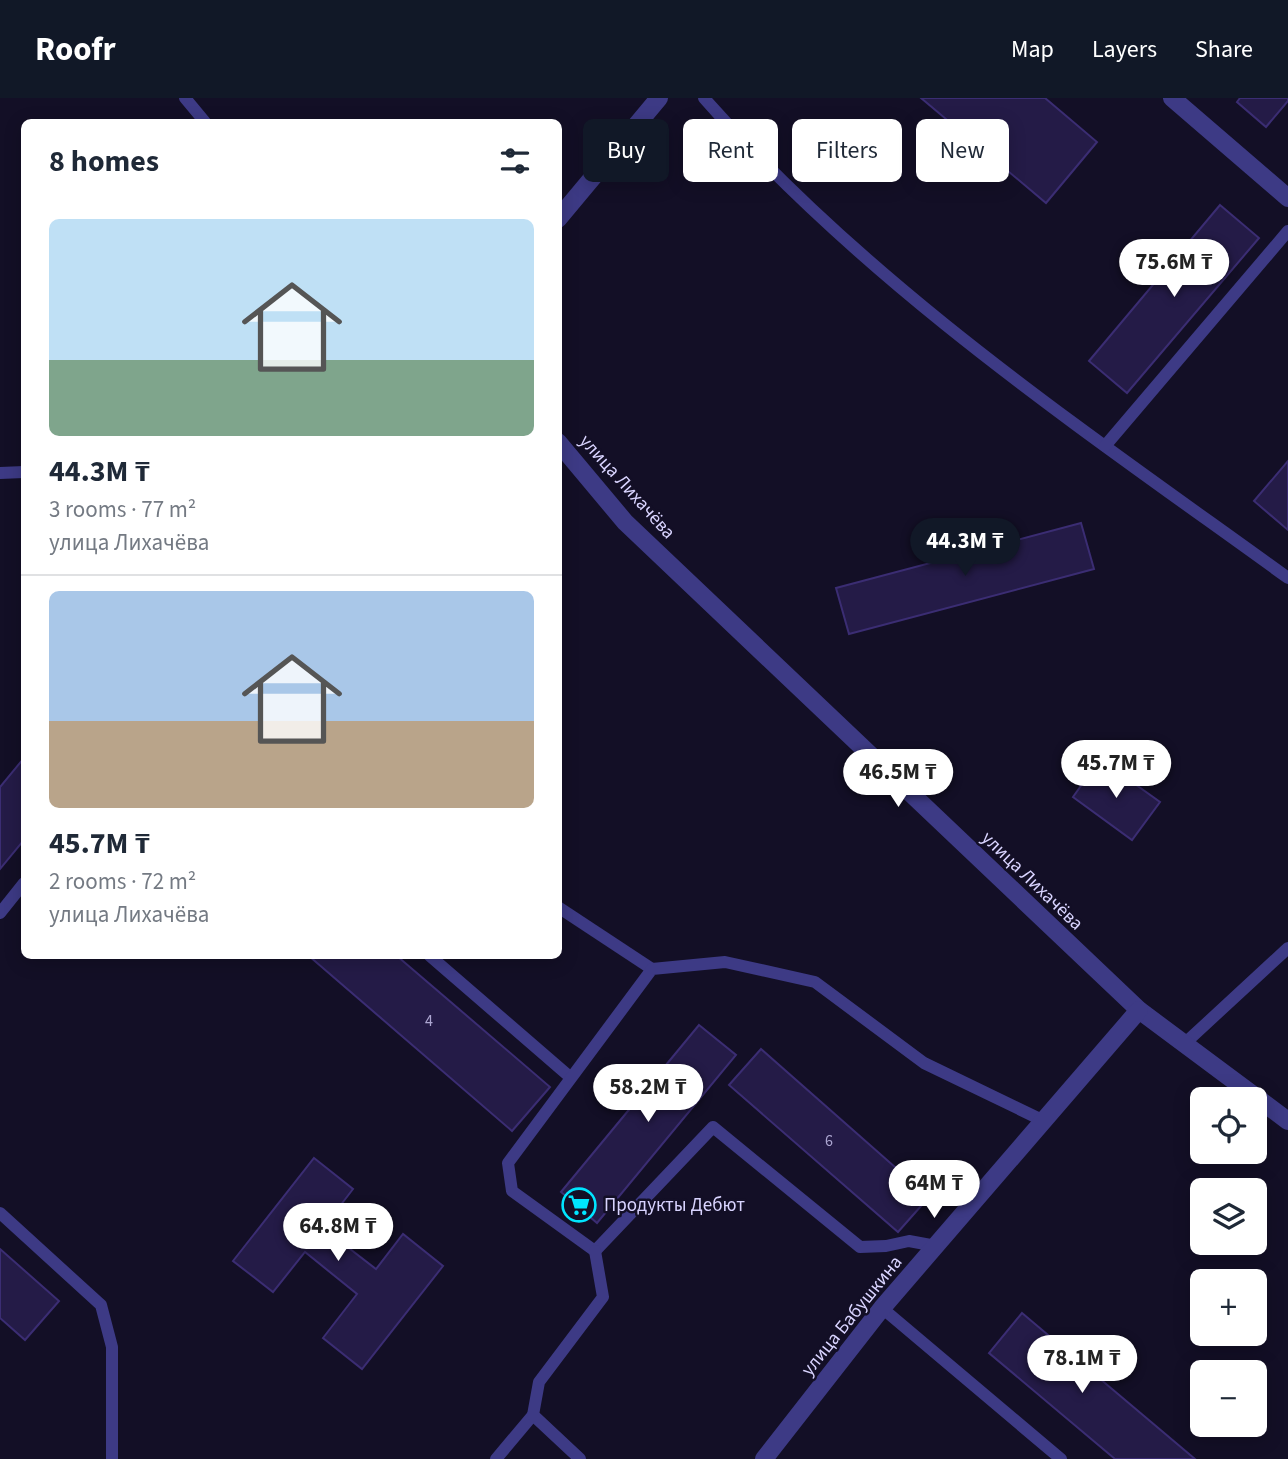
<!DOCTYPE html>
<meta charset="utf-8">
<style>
:root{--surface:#fff;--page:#f6f6f7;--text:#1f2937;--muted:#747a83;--line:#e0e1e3;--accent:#111827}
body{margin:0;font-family:"Source Sans 3",sans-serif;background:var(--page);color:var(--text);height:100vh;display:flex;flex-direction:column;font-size:26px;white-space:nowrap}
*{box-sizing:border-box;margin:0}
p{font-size:23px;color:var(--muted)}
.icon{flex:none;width:38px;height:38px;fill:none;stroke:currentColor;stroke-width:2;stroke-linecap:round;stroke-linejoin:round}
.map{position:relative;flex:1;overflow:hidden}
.details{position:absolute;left:21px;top:21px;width:541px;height:840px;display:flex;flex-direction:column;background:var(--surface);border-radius:10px;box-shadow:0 4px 18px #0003}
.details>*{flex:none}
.banner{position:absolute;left:583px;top:21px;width:600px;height:63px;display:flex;gap:14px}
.buttons{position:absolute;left:1190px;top:989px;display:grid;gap:14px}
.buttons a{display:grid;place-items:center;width:77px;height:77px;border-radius:10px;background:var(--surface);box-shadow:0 4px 18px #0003;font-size:35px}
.price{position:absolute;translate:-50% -60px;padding:0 16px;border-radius:24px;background:#fff;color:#222;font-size:23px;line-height:46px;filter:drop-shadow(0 2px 4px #0008)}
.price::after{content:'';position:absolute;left:50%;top:42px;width:21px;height:16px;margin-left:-10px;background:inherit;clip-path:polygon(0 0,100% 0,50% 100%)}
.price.current{background:var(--accent);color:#fff}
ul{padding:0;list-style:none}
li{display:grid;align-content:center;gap:14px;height:371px;padding:0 28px}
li+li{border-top:2px solid var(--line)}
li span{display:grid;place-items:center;height:217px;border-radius:10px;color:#555}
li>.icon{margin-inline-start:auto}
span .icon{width:126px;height:126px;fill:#fffc;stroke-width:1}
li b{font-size:30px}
h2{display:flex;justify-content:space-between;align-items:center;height:84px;padding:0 28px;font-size:30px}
.pill{padding:0 24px;border-radius:10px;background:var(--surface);box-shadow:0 4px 18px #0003;font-size:24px;line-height:63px}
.pill.current{background:var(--accent);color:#fff}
header{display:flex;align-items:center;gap:42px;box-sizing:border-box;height:98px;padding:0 35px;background:var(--accent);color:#fff}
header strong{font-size:33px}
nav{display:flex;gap:38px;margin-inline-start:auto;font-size:24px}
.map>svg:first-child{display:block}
</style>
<header>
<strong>Roofr</strong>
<nav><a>Map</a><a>Layers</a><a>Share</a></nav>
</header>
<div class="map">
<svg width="1288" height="1361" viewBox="0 0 1288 1361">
<rect width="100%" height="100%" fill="#130f26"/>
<!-- building -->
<g fill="#241b47" stroke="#3b2d73" stroke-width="2">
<path d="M921 0H1045L1097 44 1046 105Z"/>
<path d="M1240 0H1288V3L1266 29 1237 4Z"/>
<path d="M1220 107 1259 140 1127 295 1089 263Z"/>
<path d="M1288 363V432L1254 403Z"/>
<path d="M1081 425 1094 471 849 536 836 490Z"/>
<path d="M24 660V742L0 771V689Z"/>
<path d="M1100 661 1160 704 1132 742 1073 699Z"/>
<path d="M309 858H397L550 989 512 1033Z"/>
<path d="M699 927 736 957 597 1125 561 1094Z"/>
<path d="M761 951 929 1099 898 1134 729 987Z"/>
<path d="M314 1060 353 1091 323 1130 376 1171 403 1136 443 1168 362 1271 323 1240 357 1196 305 1154 273 1194 233 1163Z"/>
<path d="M0 1151 59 1203 25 1242 0 1220Z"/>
<path d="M1022 1215 1195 1361H1115L989 1255Z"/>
</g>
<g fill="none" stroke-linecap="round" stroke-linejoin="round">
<!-- service -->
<g stroke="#3d3a85" stroke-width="12">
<path d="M185 0 205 24"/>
<path d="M704 0C871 190 1085 333 1288 480"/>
<path d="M1105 348 1288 133"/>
<path d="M0 375 24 374"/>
<path d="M558 809 652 871"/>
<path d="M0 815 24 785"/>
<path d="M430 858 570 979"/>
<path d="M1183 947 1288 850"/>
<path d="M0 1115 101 1207 112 1249V1361"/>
<path d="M936 1148 909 1143 886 1148 860 1149 713 1029 595 1153 512 1093 508 1065 652 871 725 864 815 884 924 965 1044 1023"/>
<path d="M882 1210 1061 1361"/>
<path d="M496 1361 533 1317"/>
<path d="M580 1361 533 1317 539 1284 603 1199 595 1153"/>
</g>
<!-- minor -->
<path stroke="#3d3a85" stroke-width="18" d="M1172 0 1288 100"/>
<!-- tertiary -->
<g stroke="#3d3a85" stroke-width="18">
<path d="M558 121 659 0"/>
<path d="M558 344 625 424 1139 912 1288 1023"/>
<path d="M764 1361 882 1210 1139 912"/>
</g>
</g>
<!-- icons -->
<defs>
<symbol id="supermarket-ring" viewBox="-11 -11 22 22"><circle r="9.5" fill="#130f26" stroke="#00e5ff" stroke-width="1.5"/><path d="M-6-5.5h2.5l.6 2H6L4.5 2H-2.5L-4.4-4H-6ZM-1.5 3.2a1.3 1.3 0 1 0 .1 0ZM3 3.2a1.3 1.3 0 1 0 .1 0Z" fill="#00e5ff"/></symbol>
</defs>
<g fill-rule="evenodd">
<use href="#supermarket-ring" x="560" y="1088" width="38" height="38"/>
</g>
<g text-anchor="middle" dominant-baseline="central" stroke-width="5" stroke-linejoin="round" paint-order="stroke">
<!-- number labels -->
<g font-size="16" fill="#aca6d1">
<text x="429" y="923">4</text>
<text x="829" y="1043">6</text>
</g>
<!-- street labels -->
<g font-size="19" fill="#d9d4ff" stroke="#130f26">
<text transform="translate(627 389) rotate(48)">улица Лихачёва</text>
<text transform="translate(1032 783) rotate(44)">улица Лихачёва</text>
<text transform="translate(852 1218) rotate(-51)">улица Бабушкина</text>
</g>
<!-- poi labels -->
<g font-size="19" fill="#d9d4ff" stroke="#130f26" text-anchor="start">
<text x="604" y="1107">Продукты Дебют</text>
</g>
</g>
</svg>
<div class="buttons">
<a><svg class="icon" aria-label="locate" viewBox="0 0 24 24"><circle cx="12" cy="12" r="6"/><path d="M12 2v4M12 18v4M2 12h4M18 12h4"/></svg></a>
<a><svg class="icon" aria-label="layers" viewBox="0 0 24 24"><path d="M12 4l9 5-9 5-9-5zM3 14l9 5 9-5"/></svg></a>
<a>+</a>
<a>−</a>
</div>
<b class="price" style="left:1174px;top:201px">75.6M ₸</b>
<b class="price current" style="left:965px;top:480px">44.3M ₸</b>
<b class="price" style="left:1116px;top:702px">45.7M ₸</b>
<b class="price" style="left:898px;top:711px">46.5M ₸</b>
<b class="price" style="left:648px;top:1026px">58.2M ₸</b>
<b class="price" style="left:934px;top:1122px">64M ₸</b>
<b class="price" style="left:338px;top:1165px">64.8M ₸</b>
<b class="price" style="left:1082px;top:1297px">78.1M ₸</b>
<div class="banner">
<a class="pill current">Buy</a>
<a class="pill">Rent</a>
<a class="pill">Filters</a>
<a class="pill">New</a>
</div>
<section class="details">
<h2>8 homes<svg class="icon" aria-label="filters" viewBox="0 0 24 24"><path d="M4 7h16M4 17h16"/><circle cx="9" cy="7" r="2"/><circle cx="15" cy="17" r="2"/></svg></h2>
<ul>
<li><span style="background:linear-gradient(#bfe0f5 65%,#7fa58c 0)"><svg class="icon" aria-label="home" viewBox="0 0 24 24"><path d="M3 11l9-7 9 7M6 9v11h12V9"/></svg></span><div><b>44.3M ₸</b><p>3 rooms · 77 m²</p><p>улица Лихачёва</p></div></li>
<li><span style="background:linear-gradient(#a9c7e8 60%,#b9a48a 0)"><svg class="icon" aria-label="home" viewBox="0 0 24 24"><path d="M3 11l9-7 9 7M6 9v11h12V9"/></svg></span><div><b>45.7M ₸</b><p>2 rooms · 72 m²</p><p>улица Лихачёва</p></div></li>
</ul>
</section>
</div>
